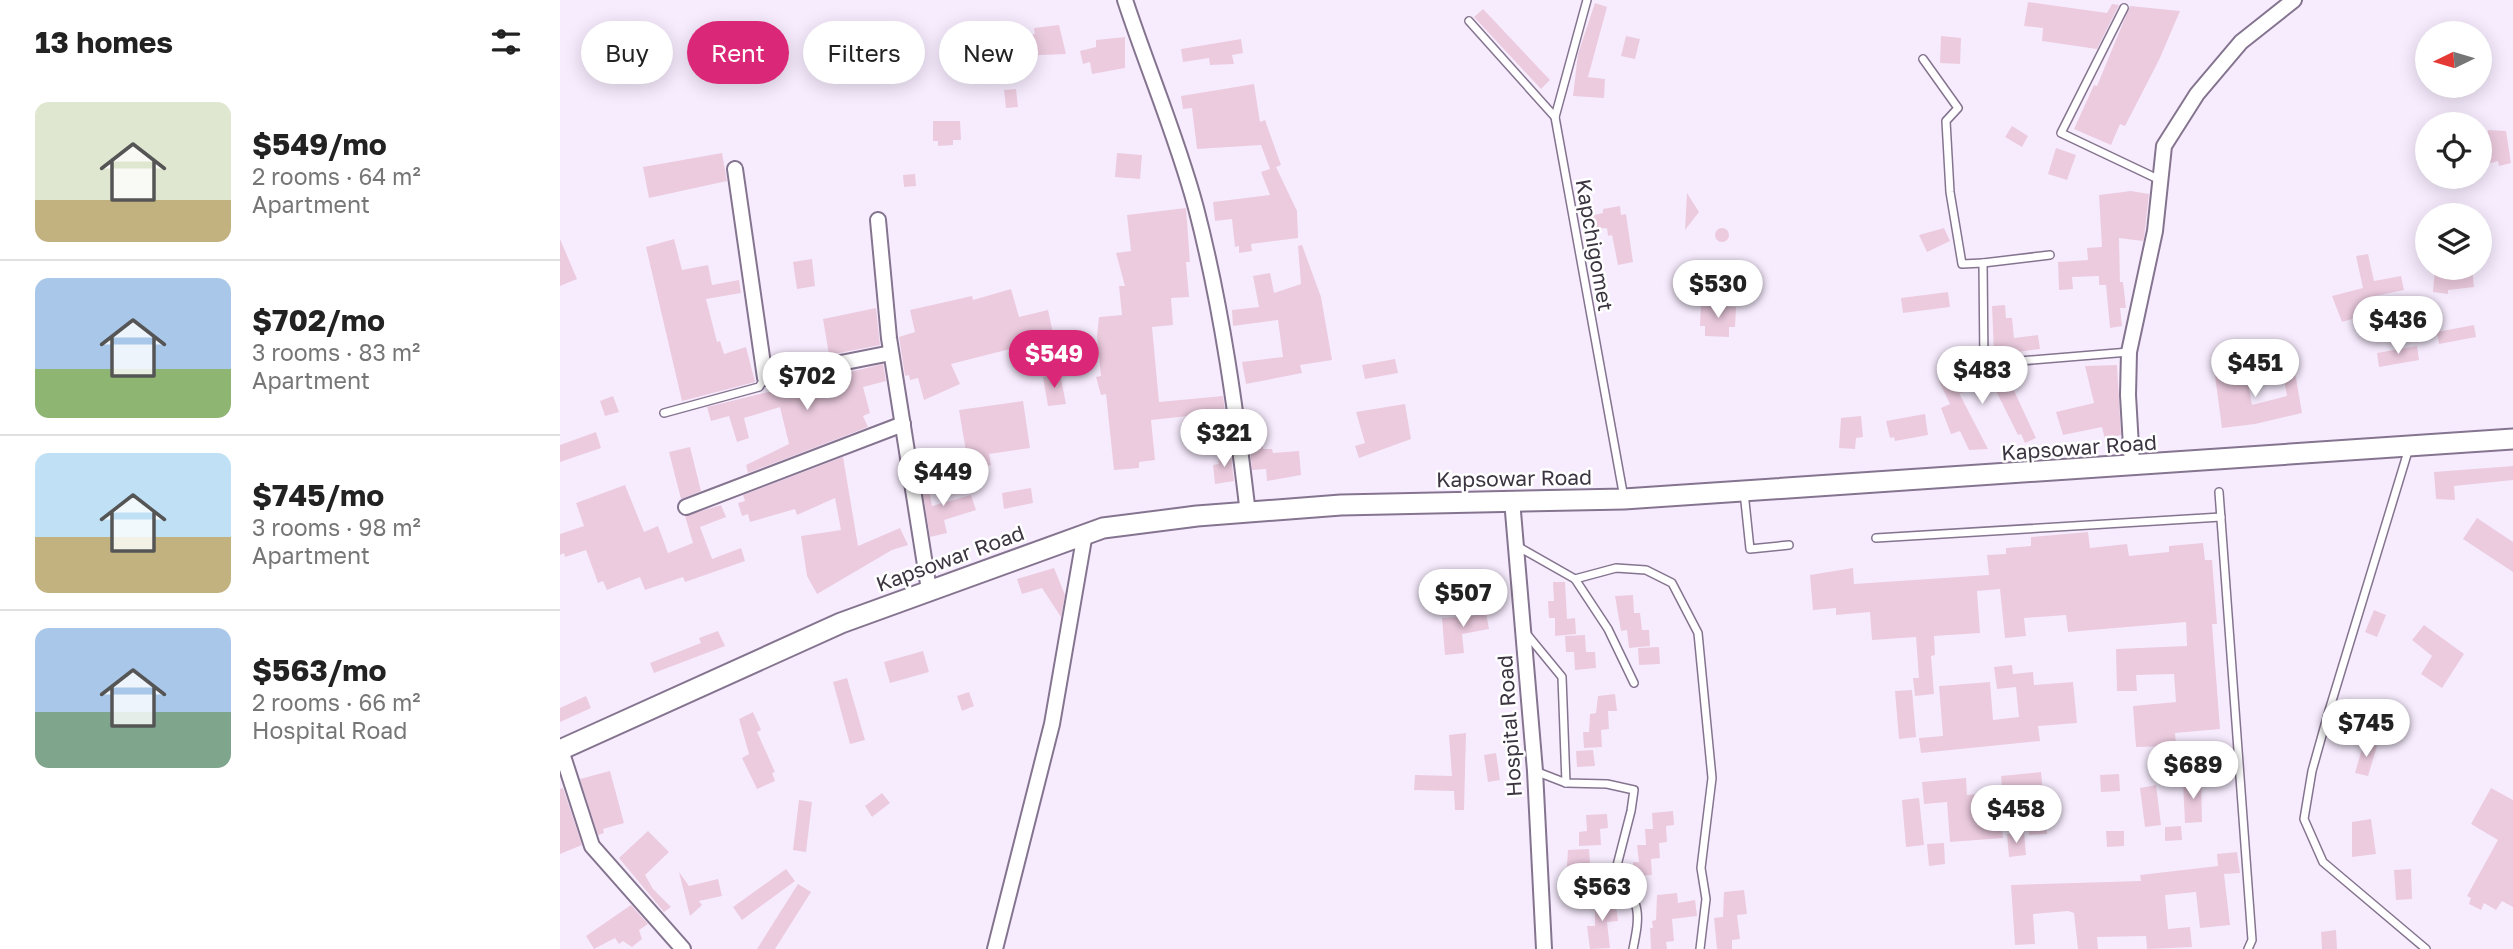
<!DOCTYPE html>
<meta charset="utf-8">
<style>
:root{--surface:#fff;--page:#f6f6f6;--text:#222;--muted:#767676;--line:#e0e0e0;--accent:#db2777}
body{margin:0;font-family:"Golos Text",sans-serif;background:var(--page);color:var(--text);height:100vh;display:flex;flex-direction:column;font-size:26px;white-space:nowrap}
*{box-sizing:border-box;margin:0}
p{font-size:23px;color:var(--muted)}
.icon{flex:none;width:38px;height:38px;fill:none;stroke:currentColor;stroke-width:2;stroke-linecap:round;stroke-linejoin:round}
.map{position:relative;flex:1;overflow:hidden}
.panel{display:flex;flex-direction:column;background:var(--surface);width:560px}
.panel>*{flex:none}
.hud{position:absolute;left:21px;top:21px;width:665px;height:63px;display:flex;gap:14px}
.needle{width:46px;rotate:265deg}
.buttons{position:absolute;left:1855px;top:21px;display:grid;gap:14px}
.buttons a{display:grid;place-items:center;width:77px;height:77px;border-radius:50%;background:var(--surface);box-shadow:0 4px 18px #0003;font-size:35px}
.price{position:absolute;translate:-50% -60px;padding:0 16px;border-radius:24px;background:#fff;color:#222;font-size:23px;line-height:46px;filter:drop-shadow(0 2px 4px #0008)}
.price::after{content:'';position:absolute;left:50%;top:42px;width:21px;height:16px;margin-left:-10px;background:inherit;clip-path:polygon(0 0,100% 0,50% 100%)}
.price.current{background:var(--accent);color:#fff}
ul{padding:0;list-style:none}
li{display:flex;align-items:center;gap:21px;height:175px;padding:0 35px}
li+li{border-top:2px solid var(--line)}
li span{display:grid;place-items:center;flex:none;width:196px;height:140px;border-radius:14px;color:#555}
li>.icon{margin-inline-start:auto}
span .icon{width:84px;height:84px;fill:#fffc;stroke-width:1}
li b{font-size:30px}
h2{display:flex;justify-content:space-between;align-items:center;height:84px;padding:0 35px;font-size:30px}
.pill{padding:0 24px;border-radius:32px;background:var(--surface);box-shadow:0 4px 18px #0003;font-size:24px;line-height:63px}
.pill.current{background:var(--accent);color:#fff}
main{display:flex;flex:1;min-height:0}
.map>svg:first-child{display:block}
</style>
<main>
<section class="panel">
<h2>13 homes<svg class="icon" aria-label="filters" viewBox="0 0 24 24"><path d="M4 7h16M4 17h16"/><circle cx="9" cy="7" r="2"/><circle cx="15" cy="17" r="2"/></svg></h2>
<ul>
<li><span style="background:linear-gradient(#dfe7d0 70%,#c2b280 0)"><svg class="icon" aria-label="home" viewBox="0 0 24 24"><path d="M3 11l9-7 9 7M6 9v11h12V9"/></svg></span><div><b>$549/mo</b><p>2 rooms · 64 m²</p><p>Apartment</p></div></li>
<li><span style="background:linear-gradient(#a9c7e8 65%,#8fb573 0)"><svg class="icon" aria-label="home" viewBox="0 0 24 24"><path d="M3 11l9-7 9 7M6 9v11h12V9"/></svg></span><div><b>$702/mo</b><p>3 rooms · 83 m²</p><p>Apartment</p></div></li>
<li><span style="background:linear-gradient(#bfe0f5 60%,#c2b280 0)"><svg class="icon" aria-label="home" viewBox="0 0 24 24"><path d="M3 11l9-7 9 7M6 9v11h12V9"/></svg></span><div><b>$745/mo</b><p>3 rooms · 98 m²</p><p>Apartment</p></div></li>
<li><span style="background:linear-gradient(#a9c7e8 60%,#7fa58c 0)"><svg class="icon" aria-label="home" viewBox="0 0 24 24"><path d="M3 11l9-7 9 7M6 9v11h12V9"/></svg></span><div><b>$563/mo</b><p>2 rooms · 66 m²</p><p>Hospital Road</p></div></li>
</ul>
</section>
<div class="map">
<svg width="1953" height="949" viewBox="0 0 1953 949">
<rect width="100%" height="100%" fill="#f7ecfe"/>
<!-- building -->
<g fill="#eccbdf">
<path d="M1468 2 1547 13 1552 4 1559 5 1537 49 1482 41 1483 28 1464 26Z"/>
<path d="M1035 3 1047 7 1028 77 1045 79 1044 98 1013 96 1018 54Z"/>
<path d="M1570 6 1620 11 1599 60 1565 126 1560 124 1551 145 1514 129 1534 85 1537 86Z"/>
<path d="M923 9 990 80 981 89 914 17Z"/>
<path d="M499 25 506 54 457 56 455 37 475 34 474 28Z"/>
<path d="M1066 36 1080 39 1075 59 1061 56Z"/>
<path d="M1381 36 1401 38 1400 64 1380 63Z"/>
<path d="M565 37V68L532 74 530 62 523 64 520 51 536 47V40Z"/>
<path d="M681 39 683 53 672 55 674 64 650 65 649 58 623 62 621 49Z"/>
<path d="M694 84 700 122 705 120 721 165 716 167 737 211 738 238 691 244 692 251 679 253V246L675 247 672 219 655 221 653 202 710 195 701 172 710 169 701 145 637 149 632 108 623 109 621 96Z"/>
<path d="M456 89 458 107 446 108 444 90Z"/>
<path d="M373 121H400L401 140H393V145L378 146V141H373Z"/>
<path d="M1452 126 1468 136 1462 147 1445 137Z"/>
<path d="M1928 130 1946 131 1951 163 1939 166 1938 161 1920 166V149L1928 147Z"/>
<path d="M1496 148 1516 155 1507 180 1488 174Z"/>
<path d="M162 153 167 181 89 198 83 167Z"/>
<path d="M557 153 582 155 580 179 555 177Z"/>
<path d="M355 174 356 186 344 187 343 175Z"/>
<path d="M1571 191 1589 194 1584 238 1583 241 1559 238 1560 282H1563L1566 308H1560L1562 326 1550 328 1546 285H1539V276L1512 277 1513 289 1499 290 1498 262 1528 260 1527 248 1542 247 1539 195Z"/>
<path d="M1127 193 1139 212 1125 230Z"/>
<path d="M1060 206 1061 215 1066 214 1073 262 1058 265 1052 235 1048 236 1047 228 1032 229 1030 216 1043 213V209Z"/>
<path d="M626 208 630 262H626L629 297 611 298 613 325 592 327 599 402 663 396 665 412 591 420 595 460 579 462V468L554 470 546 394 541 395 536 377 541 376 537 336 539 317 562 315 559 286H565L556 253 571 251 567 215Z"/>
<path d="M1384 228 1390 241 1367 252 1359 235Z"/>
<circle cx="1162" cy="235" r="7"/>
<path d="M0 239 17 279 0 286Z"/>
<path d="M114 239 122 270 148 265 152 285 179 280 181 293 146 299 157 342 160 341 164 354 186 347 195 382 122 401 86 247Z"/>
<path d="M742 245 761 297 772 360 740 365 742 373 686 384 682 362 723 357 718 320 673 326 672 310 699 307 693 276 710 273 714 293 741 284 738 246Z"/>
<path d="M1808 254 1814 281 1841 276 1844 290 1815 296V312L1782 322 1772 296 1803 288 1796 256Z"/>
<path d="M252 259 255 286 237 289 233 262Z"/>
<path d="M1875 268H1912L1914 287 1888 290V294L1873 292Z"/>
<path d="M451 289 459 317 488 310 494 338 391 364 400 384 364 400 358 378 350 380 349 375 345 376 339 337 355 332 350 310 412 296 413 300Z"/>
<path d="M1388 292 1390 307 1343 313 1341 298Z"/>
<path d="M1141 305 1176 307 1175 327H1169V337L1145 336V326H1140Z"/>
<path d="M1445 305 1446 318H1452L1454 338 1478 335 1480 349 1434 355 1432 306Z"/>
<path d="M316 308 320 345 269 355 263 319Z"/>
<path d="M1914 325 1916 337 1879 344 1877 332Z"/>
<path d="M1857 346 1859 360 1819 367 1817 353Z"/>
<path d="M1732 355 1742 413 1695 424 1662 428 1654 368 1667 367 1669 382 1687 378 1692 405 1727 396 1720 357Z"/>
<path d="M835 359 838 373 805 379 802 365Z"/>
<path d="M323 364 326 381 303 387 310 413 303 416 308 427 188 473 186 465 229 444 220 407 184 418 189 438 177 442 169 416 151 421 147 407Z"/>
<path d="M1557 365 1561 435 1545 439 1542 427 1503 435 1496 412 1534 403 1525 366Z"/>
<path d="M1444 369 1476 438 1465 443 1461 434 1458 435 1434 387 1399 393 1428 449 1409 450 1400 431 1391 434 1381 408 1390 404 1379 381Z"/>
<path d="M500 374 506 404 488 406 483 377Z"/>
<path d="M53 396 59 412 45 416 40 401Z"/>
<path d="M463 401 470 448 429 454 431 465 423 467 424 473 410 475 399 410Z"/>
<path d="M845 404 851 439 799 458 795 446 805 443 796 412Z"/>
<path d="M1365 414 1368 435 1335 441 1334 437 1330 438 1326 421Z"/>
<path d="M1301 416 1303 437 1296 438 1295 449 1279 448 1281 418Z"/>
<path d="M36 432 41 448 0 462V445Z"/>
<path d="M703 446V449H712L713 453 739 451 741 475 707 481 706 469 692 470 690 447Z"/>
<path d="M130 447 141 491 121 499 109 452Z"/>
<path d="M666 449H670L674 481 655 484 653 465 659 464 658 454 666 453Z"/>
<path d="M283 457 298 546 340 528 348 545 332 550 257 594 247 576 241 536 281 530 275 498 237 515 235 509 190 522 188 514 182 516 178 503 185 501 183 495Z"/>
<path d="M1953 466V480L1894 486 1895 500 1876 499 1874 472Z"/>
<path d="M365 467 372 506 411 495 416 510 384 520 387 533 370 537 359 468Z"/>
<path d="M65 485 84 532 98 526 108 553 133 543 125 516 161 505 166 517 140 527 152 559 181 548 185 561 125 582 123 577 85 590 80 577 47 590 43 581 38 583 26 550 5 557 4 553 0 555V534L24 526 16 503Z"/>
<path d="M471 488 473 503 444 509 442 493Z"/>
<path d="M1917 518 1953 542V572L1903 539Z"/>
<path d="M1528 532 1530 548 1567 544 1569 556 1609 552V546L1643 543 1645 560H1652L1657 624H1652L1660 729 1615 733 1616 746 1576 747 1573 706 1616 702 1614 674 1576 675 1577 691H1557L1556 649 1627 646 1626 622 1508 632 1506 615 1464 618 1466 636 1445 638 1440 589 1417 591 1420 633 1374 636 1375 655 1371 656 1374 694 1355 696 1353 678H1359L1356 637 1312 640 1310 612 1276 615V608L1253 610 1250 575 1293 568 1294 584 1429 575 1427 555 1446 554V548L1471 546V537Z"/>
<path d="M494 568 505 595 501 617 482 588 462 594 457 579Z"/>
<path d="M993 582H1005L1007 619 1015 618 1016 634 995 636V618H989L988 601H994Z"/>
<path d="M1073 595 1074 613H1080L1082 630H1089L1090 646 1069 648 1067 630 1061 631 1055 596Z"/>
<path d="M924 602 929 629 902 634 904 653 885 655 882 618 914 616 912 604Z"/>
<path d="M1814 610 1826 615 1817 637 1805 632Z"/>
<path d="M1864 625 1904 654 1882 688 1861 674 1872 656 1852 640Z"/>
<path d="M158 631 165 646 94 673 90 663 141 643 139 638Z"/>
<path d="M1025 635 1026 652H1035L1036 668 1015 670 1014 652H1006L1005 636Z"/>
<path d="M1099 647 1100 664 1079 665 1078 648Z"/>
<path d="M363 651 369 672 330 683 324 662Z"/>
<path d="M1452 665 1453 674 1473 672 1474 685 1513 682 1517 723 1478 726 1480 741 1361 753 1359 738 1383 736 1379 686 1430 682 1433 720 1459 717 1456 687 1437 689 1434 667Z"/>
<path d="M287 678 305 740 290 744 273 682Z"/>
<path d="M1352 690 1356 737 1339 739 1335 691Z"/>
<path d="M409 692 414 706 402 711 397 696Z"/>
<path d="M1055 694 1057 711H1048L1049 729 1041 730 1042 747 1024 748 1023 732H1029L1030 714 1036 713 1038 696Z"/>
<path d="M26 696 31 708 0 722V708Z"/>
<path d="M193 712 201 730 197 732 215 772 212 773 215 781 197 789 182 758 189 754 179 719Z"/>
<path d="M906 733 904 810H895L894 791 854 790 855 775 892 776 889 735Z"/>
<path d="M1804 742 1817 746 1808 776 1795 773Z"/>
<path d="M1033 750 1035 766 1017 767 1016 751Z"/>
<path d="M936 753 940 780 928 782 924 755Z"/>
<path d="M50 771 64 823 43 829 44 833 38 835 20 779Z"/>
<path d="M1481 772 1487 834 1469 835 1465 795 1443 797 1441 776Z"/>
<path d="M1616 772 1617 784 1601 785 1600 773Z"/>
<path d="M1559 774 1560 791 1541 792 1540 775Z"/>
<path d="M1406 778 1407 795 1438 792 1443 838 1390 842 1387 802 1364 804 1362 782Z"/>
<path d="M1641 780 1642 822 1625 823 1623 781Z"/>
<path d="M1596 785 1601 825 1585 827 1580 788Z"/>
<path d="M3 788 22 845 0 854V789Z"/>
<path d="M1931 788 1953 800V907L1942 901 1936 910 1924 903 1921 910 1909 904 1911 898 1907 896 1938 840 1911 824Z"/>
<path d="M322 793 330 803 312 817 305 806Z"/>
<path d="M1359 798 1364 845 1346 847 1342 800Z"/>
<path d="M239 800 252 802 246 852 233 850Z"/>
<path d="M1113 811 1114 825 1106 826 1107 842 1099 843 1100 858 1091 859 1092 875 1073 876V862H1079L1077 845H1086L1085 829H1093L1092 813Z"/>
<path d="M1047 814 1048 828 1040 829 1041 845 1019 846V832L1027 831 1026 815Z"/>
<path d="M1811 819 1816 854 1792 857V822Z"/>
<path d="M1621 826 1622 840 1605 841V827Z"/>
<path d="M88 831 109 852 85 875 93 889 111 907 104 912 59 858Z"/>
<path d="M1546 831H1564V846L1547 847Z"/>
<path d="M1464 832 1466 855 1449 857 1447 834Z"/>
<path d="M1384 843 1385 864 1369 866 1367 844Z"/>
<path d="M1029 849 1030 863H1023L1024 880 1006 881 1008 850Z"/>
<path d="M1677 852 1680 873 1664 874 1670 925 1640 928 1636 892 1605 895 1608 929 1630 927 1632 947 1587 949 1586 936 1537 937 1538 949H1518L1514 913 1508 911 1473 914 1475 944 1455 945 1451 885 1581 881 1580 875 1658 866 1657 854Z"/>
<path d="M226 869 235 881 182 920 173 907Z"/>
<path d="M1851 869 1852 899 1836 900 1834 870Z"/>
<path d="M119 872 129 886 158 879 162 896 139 901 142 905 130 916Z"/>
<path d="M238 884 251 892 215 949H197Z"/>
<path d="M1184 890 1187 914 1177 915 1180 939 1172 940V949H1157L1154 918 1163 917 1164 892Z"/>
<path d="M1117 893 1118 903 1135 900 1137 916 1112 919 1114 941 1106 942 1107 949H1091L1090 928H1093L1092 921 1096 920 1097 895Z"/>
<path d="M1055 898 1058 921 1047 922 1050 948 1030 949 1027 926H1035V900Z"/>
<path d="M71 905 88 924 79 930 82 939 72 947 63 941 59 944 55 938 34 949 26 936Z"/>
<path d="M1776 930 1777 949H1762L1761 932Z"/>
</g>
<g fill="none" stroke-linecap="round" stroke-linejoin="round">
<defs>
<g id="service">
<path d="M1027 0 995 117 1064 498"/>
<path d="M1564 8 1501 133 1600 180"/>
<path d="M909 21 995 117"/>
<path d="M1363 59 1398 108 1386 121 1390 192 1402 264 1423 263 1424 364 1569 352"/>
<path d="M1423 263 1490 255"/>
<path d="M104 413 199 387 205 378"/>
<path d="M1849 448 1768 714 1752 771 1744 819 1763 862 1866 949"/>
<path d="M1184 492 1190 549 1229 545"/>
<path d="M1659 492 1692 940 1688 949"/>
<path d="M1316 538 1661 517"/>
<path d="M957 546 1015 579 1048 629 1074 683"/>
<path d="M1015 579 1056 568 1086 570 1112 583 1138 633 1152 778 1141 868 1146 899 1140 949"/>
<path d="M965 632 1002 677 1006 783"/>
<path d="M975 771 1006 783 1047 784 1074 790 1071 811 1054 877C1082 900 1080 915 1073 949"/>
</g>
<g id="minor">
<path d="M565 0C588 70 617 137 636 208 662 308 676 411 688 514"/>
<path d="M175 169 205 378 331 353"/>
<path d="M318 220 329 338 369 590"/>
<path d="M1572 464 1568 395 1569 352 1595 231 1604 146 1637 94 1681 42 1734 0"/>
<path d="M952 500 975 771 984 949"/>
<path d="M126 507 343 424"/>
<path d="M1 750 32 846 123 949"/>
<path d="M435 949 492 724 525 533"/>
</g>
<path id="secondary" d="M0 750 281 623 543 528 637 516 781 505 1064 499 1953 439"/>
</defs>
<!-- service casing -->
<use href="#service" stroke="#85748f" stroke-width="10"/>
<!-- minor casing -->
<use href="#minor" stroke="#85748f" stroke-width="18"/>
<!-- secondary casing -->
<use href="#secondary" stroke="#85748f" stroke-width="23"/>
<!-- service -->
<use href="#service" stroke="#fff" stroke-width="7"/>
<!-- minor -->
<use href="#minor" stroke="#fff" stroke-width="14"/>
<!-- secondary -->
<use href="#secondary" stroke="#fff" stroke-width="19"/>
</g>
<g text-anchor="middle" dominant-baseline="central" stroke-width="5" stroke-linejoin="round" paint-order="stroke">
<!-- street labels -->
<g font-size="21" fill="#3c3541" stroke="#fff">
<text transform="translate(1035 245) rotate(80)">Kapchigomet</text>
<text transform="translate(1519 447) rotate(-4)">Kapsowar Road</text>
<text transform="translate(954 478) rotate(-1)">Kapsowar Road</text>
<text transform="translate(390 558) rotate(-20)">Kapsowar Road</text>
<text transform="translate(949 726) rotate(-94)">Hospital Road</text>
</g>
</g>
</svg>
<div class="buttons">
<a><svg class="needle" viewBox="-14 -14 28 28"><path d="M0-13l5 13h-10z" fill="#e53935"/><path d="M0 13l5-13h-10z" fill="#767676"/></svg></a>
<a><svg class="icon" aria-label="locate" viewBox="0 0 24 24"><circle cx="12" cy="12" r="6"/><path d="M12 2v4M12 18v4M2 12h4M18 12h4"/></svg></a>
<a><svg class="icon" aria-label="layers" viewBox="0 0 24 24"><path d="M12 4l9 5-9 5-9-5zM3 14l9 5 9-5"/></svg></a>
</div>
<b class="price" style="left:1158px;top:320px">$530</b>
<b class="price" style="left:1838px;top:356px">$436</b>
<b class="price current" style="left:494px;top:390px">$549</b>
<b class="price" style="left:1695px;top:399px">$451</b>
<b class="price" style="left:1422px;top:406px">$483</b>
<b class="price" style="left:247px;top:412px">$702</b>
<b class="price" style="left:664px;top:469px">$321</b>
<b class="price" style="left:383px;top:508px">$449</b>
<b class="price" style="left:903px;top:629px">$507</b>
<b class="price" style="left:1806px;top:759px">$745</b>
<b class="price" style="left:1633px;top:801px">$689</b>
<b class="price" style="left:1456px;top:845px">$458</b>
<b class="price" style="left:1042px;top:923px">$563</b>
<div class="hud">
<a class="pill">Buy</a>
<a class="pill current">Rent</a>
<a class="pill">Filters</a>
<a class="pill">New</a>
</div>
</div>
</main>
